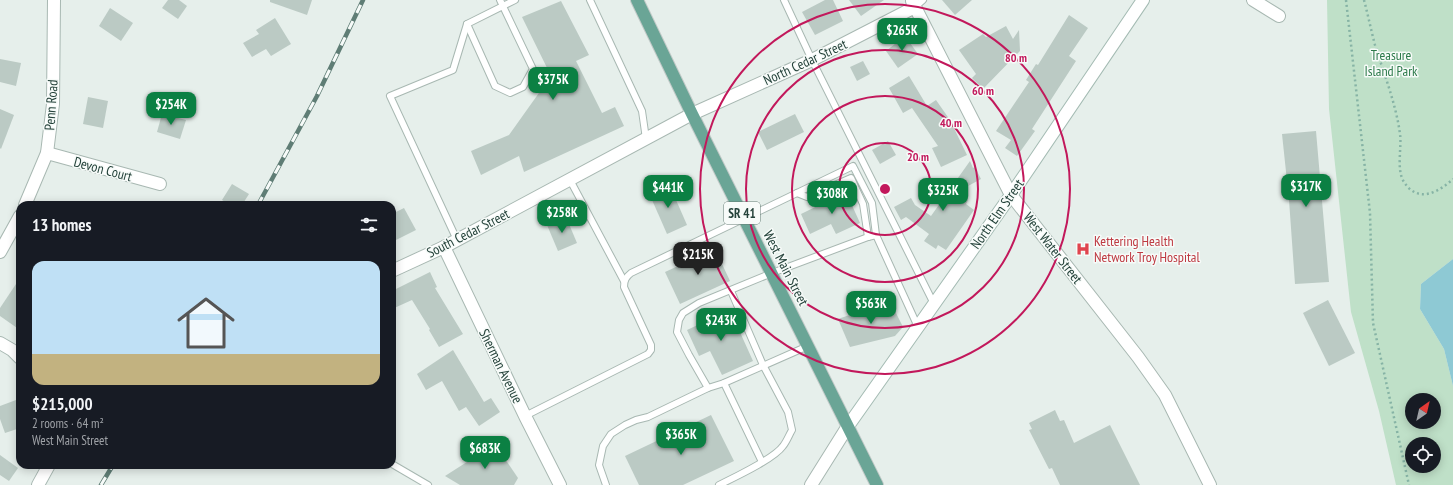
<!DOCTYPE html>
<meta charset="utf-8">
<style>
:root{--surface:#171b24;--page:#242831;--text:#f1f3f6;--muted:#9ea1a6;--line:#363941;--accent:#0b8043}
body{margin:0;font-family:"PT Sans Narrow",sans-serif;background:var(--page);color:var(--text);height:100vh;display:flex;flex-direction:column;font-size:15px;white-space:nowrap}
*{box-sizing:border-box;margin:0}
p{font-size:13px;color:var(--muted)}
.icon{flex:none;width:22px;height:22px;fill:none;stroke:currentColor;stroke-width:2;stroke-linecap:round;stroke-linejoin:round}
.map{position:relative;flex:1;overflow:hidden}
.side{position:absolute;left:16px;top:201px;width:380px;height:268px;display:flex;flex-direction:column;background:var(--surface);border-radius:12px;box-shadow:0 2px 10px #0003}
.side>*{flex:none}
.needle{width:26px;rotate:34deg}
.controls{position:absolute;left:1405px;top:393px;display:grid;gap:8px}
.controls a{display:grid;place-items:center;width:36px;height:36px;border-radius:50%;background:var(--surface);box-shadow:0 2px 10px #0003;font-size:20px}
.price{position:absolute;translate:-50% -34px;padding:0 9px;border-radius:8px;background:var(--accent);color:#fff;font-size:13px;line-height:26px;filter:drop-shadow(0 1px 2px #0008)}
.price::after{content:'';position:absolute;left:50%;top:24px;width:12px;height:9px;margin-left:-6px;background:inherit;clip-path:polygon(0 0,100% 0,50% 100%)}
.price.current{background:#222;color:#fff}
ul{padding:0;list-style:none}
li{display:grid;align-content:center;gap:8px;height:212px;padding:0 16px}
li+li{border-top:1px solid var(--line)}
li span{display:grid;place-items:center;height:124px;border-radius:12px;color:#555}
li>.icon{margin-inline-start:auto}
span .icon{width:72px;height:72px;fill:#fffc;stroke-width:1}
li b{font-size:17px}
h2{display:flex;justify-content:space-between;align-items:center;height:48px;padding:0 16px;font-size:17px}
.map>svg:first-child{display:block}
</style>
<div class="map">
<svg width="1453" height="485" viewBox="0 0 1453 485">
<rect width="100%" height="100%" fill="#e6efeb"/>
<!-- green -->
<path fill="#bfe0c8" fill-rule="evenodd" d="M1327 0H1453V259L1421 284 1420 309 1444 349 1453 386V485H1396L1379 411 1351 312 1329 109ZM1412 400H1434V422H1412ZM1412 444H1434V466H1412Z"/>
<!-- water -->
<path fill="#8ec9d4" d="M1453 259V386L1444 349 1420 309 1421 284Z"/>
<!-- building -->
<g fill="#bbcac4">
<path d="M168 0H179L187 6 178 19 162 8Z"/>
<path d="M270 0H312L307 15 270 2Z"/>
<path d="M825 0H833L843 21 815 35 802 12Z"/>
<path d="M849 0H884L861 16Z"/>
<path d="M942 0H972L955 15Z"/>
<path d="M561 1 589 55 576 61 602 113 615 107 624 126 524 172 519 156 481 175 471 151 509 135 551 76 522 17Z"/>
<path d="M110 8 133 23 121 41 99 26Z"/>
<path d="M1069 15 1088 28 1069 56 1076 61 1032 129 1035 131 1017 156 1005 148 1011 140 996 131 1029 82 1026 80 1036 64 1038 65Z"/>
<path d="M275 18 291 44 271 56 266 49 252 57 243 43 259 34 256 30Z"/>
<path d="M1006 26 1013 39 1019 30 1020 51 983 89 972 78 976 74 959 50 983 34 986 37Z"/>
<path d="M905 36 918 54 898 68 886 51Z"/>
<path d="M0 59 21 63 16 86 0 82Z"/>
<path d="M863 61 870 74 857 81 850 67Z"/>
<path d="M909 76 927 106 936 100 950 120 967 155 941 167 932 148 938 146 912 108 903 113 889 88Z"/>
<path d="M88 97 108 101 103 128 83 124Z"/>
<path d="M0 109 14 115 1 149 0 148Z"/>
<path d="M162 114 186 120 180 139 157 132Z"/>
<path d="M795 114 804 132 767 150 758 132Z"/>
<path d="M1316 131 1329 282 1295 284 1289 200 1282 134Z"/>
<path d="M888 141 896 155 880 164 872 150Z"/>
<path d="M970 161 973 168 975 167 981 179 957 192 968 200 966 204 974 210 946 250 938 245 936 249 924 241 929 234 906 217 901 220 894 207 911 198 915 205 931 216Z"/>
<path d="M232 184 249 194 242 205H230L222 200Z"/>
<path d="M669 184 687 225 667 234 649 193Z"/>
<path d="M846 192 860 223 836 234 831 224 810 234 801 214Z"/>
<path d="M404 208 416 230 396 240 392 232V214Z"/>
<path d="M566 217 577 243 558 251 547 225Z"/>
<path d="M715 249 730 281 680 304 665 272Z"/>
<path d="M430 272 437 287 435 288 463 334 439 347 429 330 430 329 412 300 392 309V291Z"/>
<path d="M20 278V330L0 316V308Z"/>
<path d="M1328 300 1355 353 1329 366 1303 313Z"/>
<path d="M890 301 903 327 895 336 850 347 838 319Z"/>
<path d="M730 310 753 361 722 375 710 351 699 356 687 330Z"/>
<path d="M453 350 484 402 491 398 500 412 479 426 466 407 459 411 442 381 426 390 417 374Z"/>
<path d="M16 400 20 410V428L5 433 0 419V406Z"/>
<path d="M1055 410 1060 421 1064 420 1074 443 1110 425 1140 485H1060L1052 468 1049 469 1029 430 1032 429 1029 423Z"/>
<path d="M711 415 734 461 683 485H639L625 456Z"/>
<path d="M495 444 518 478 514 485H460L445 476Z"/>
<path d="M0 455 18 468 9 481 0 475Z"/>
</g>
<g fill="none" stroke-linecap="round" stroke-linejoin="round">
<defs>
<g id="service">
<path d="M590 0 642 111 646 139"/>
<path d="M784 0 812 60 934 304"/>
<path d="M915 7 923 0"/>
<path d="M467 24 495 86 510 93 523 87 533 69 500 0"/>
<path d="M570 180 624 281"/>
<path d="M797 193 807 197 851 178 863 204 868 237"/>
<path d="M876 235 918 327"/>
<path d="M457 240 390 96 453 70 467 24 515 0"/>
<path d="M724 383 762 462"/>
<path d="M525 416 648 354 651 350V345L624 287C624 280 626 277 631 273L853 166 872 203 876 235 868 237 772 273 699 303 683 313 679 320 677 332 689 355 708 388"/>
<path d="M392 464 428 485"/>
<path d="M606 485 599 465 603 446 611 434 625 425 636 420 648 417 708 388 724 383 808 346"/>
<path d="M719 485C735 477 774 459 783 446 787 441 789 435 792 430L788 412 763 365 731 291"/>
</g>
<g id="minor">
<path d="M1253 0 1279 16"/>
<path d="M912 1 1011 195 1138 357 1165 395 1210 485"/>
<path d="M47 153 160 184"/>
<path d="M25 205 47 153 53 104 54 0"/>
<path d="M444 247 525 416 560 485"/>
<path d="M0 252 20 216"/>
<path d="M392 271 444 247 692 114 812 60 915 7"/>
<path d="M0 343 12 350 20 358"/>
<path d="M38 485 49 465"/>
<path d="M811 485 848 426"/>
</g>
<path id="secondary" d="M848 426 1011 195 1143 0"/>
<path id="primary" d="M637 0 692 114 877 485"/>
</defs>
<!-- service casing -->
<use href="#service" stroke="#a8b8b2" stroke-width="8"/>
<!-- minor casing -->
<use href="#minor" stroke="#a8b8b2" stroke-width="14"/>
<!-- secondary casing -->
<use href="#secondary" stroke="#a4bbb3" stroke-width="14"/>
<!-- primary casing -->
<use href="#primary" stroke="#c2cac8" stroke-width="14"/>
<!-- path -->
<g stroke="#86b3a5" stroke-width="2.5" stroke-dasharray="2 3" stroke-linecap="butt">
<path d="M1346 0 1370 213 1373 323 1409 485"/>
<path d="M1364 0C1368 15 1371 30 1375 45 1384 74 1396 104 1400 134 1402 147 1396 170 1404 182 1418 204 1439 192 1453 179"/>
</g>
<!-- service -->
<use href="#service" stroke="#fff" stroke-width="6"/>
<!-- minor -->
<use href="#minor" stroke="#fff" stroke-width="12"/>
<!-- secondary -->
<use href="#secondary" stroke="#fff" stroke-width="12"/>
<!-- primary -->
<use href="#primary" stroke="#6aa596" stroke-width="12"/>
<defs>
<g id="rail">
<path d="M258 205 317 96 363 0"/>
<path d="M101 485 113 465"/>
</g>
</defs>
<!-- rail casing -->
<use href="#rail" stroke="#5f7d75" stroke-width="4.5"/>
<!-- rail -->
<use href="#rail" stroke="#f7fbf9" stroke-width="3" stroke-dasharray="9" stroke-linecap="butt"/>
</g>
<!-- distance rings -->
<g fill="none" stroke="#c2185b" stroke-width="2">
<circle cx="885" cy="189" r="46"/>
<circle cx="885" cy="189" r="93"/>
<circle cx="885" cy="189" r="139"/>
<circle cx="885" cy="189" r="185"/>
</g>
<!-- icons -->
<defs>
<symbol id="hospital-bare" viewBox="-9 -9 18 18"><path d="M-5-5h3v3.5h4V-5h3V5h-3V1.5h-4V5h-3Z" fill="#e0444e" stroke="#f7fbf9" stroke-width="2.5" paint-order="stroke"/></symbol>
</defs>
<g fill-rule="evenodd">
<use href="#hospital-bare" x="1073" y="239" width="20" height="20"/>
</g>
<g text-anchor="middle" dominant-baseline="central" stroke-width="3" stroke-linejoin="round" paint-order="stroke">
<!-- shield labels -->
<rect fill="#f7fbf9" stroke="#637a73" stroke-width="1" x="724" y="202" width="36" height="22" rx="3"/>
<g font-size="13" font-weight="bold" fill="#24423a">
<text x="742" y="213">SR 41</text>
</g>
<!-- park labels -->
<g font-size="14" fill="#2d7a4b" stroke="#f7fbf9">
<text x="1391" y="55">Treasure<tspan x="1391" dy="16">Island Park</tspan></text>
</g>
<!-- street labels -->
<g font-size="14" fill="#24423a" stroke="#f7fbf9">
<text transform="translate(805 62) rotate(-25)">North Cedar Street</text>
<text transform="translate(51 105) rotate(-86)">Penn Road</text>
<text transform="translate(103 169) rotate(15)">Devon Court</text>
<text transform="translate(997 214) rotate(-55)">North Elm Street</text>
<text transform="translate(468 233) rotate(-27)">South Cedar Street</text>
<text transform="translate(1053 248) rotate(52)">West Water Street</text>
<text transform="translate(786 268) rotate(63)">West Main Street</text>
<text transform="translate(501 366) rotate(64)">Sherman Avenue</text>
</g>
<!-- health labels -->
<g font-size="14" fill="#be3a42" stroke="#f7fbf9" text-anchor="start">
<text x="1094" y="241">Kettering Health<tspan x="1094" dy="16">Network Troy Hospital</tspan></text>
</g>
</g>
<circle cx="885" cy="189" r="6" fill="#c2185b" stroke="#f7fbf9" stroke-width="2"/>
<g font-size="12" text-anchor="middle" font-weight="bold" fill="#c2185b" stroke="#f7fbf9" stroke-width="3" stroke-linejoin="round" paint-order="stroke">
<text x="1016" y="62">80 m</text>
<text x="983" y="95">60 m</text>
<text x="951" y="127">40 m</text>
<text x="918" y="161">20 m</text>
</g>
</svg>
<div class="controls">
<a><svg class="needle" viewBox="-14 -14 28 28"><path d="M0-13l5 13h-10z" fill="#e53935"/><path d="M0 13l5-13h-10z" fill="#9ea1a6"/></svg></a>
<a><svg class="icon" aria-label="locate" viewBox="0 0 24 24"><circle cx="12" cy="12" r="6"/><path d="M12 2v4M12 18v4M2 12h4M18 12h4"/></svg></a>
</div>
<b class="price" style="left:902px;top:52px">$265K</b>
<b class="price" style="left:553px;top:101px">$375K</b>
<b class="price" style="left:171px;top:126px">$254K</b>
<b class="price" style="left:1306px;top:208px">$317K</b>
<b class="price" style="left:668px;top:209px">$441K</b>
<b class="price" style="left:943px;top:212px">$325K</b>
<b class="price" style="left:832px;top:215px">$308K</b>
<b class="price" style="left:562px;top:234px">$258K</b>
<b class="price current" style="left:698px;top:276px">$215K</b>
<b class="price" style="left:871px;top:325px">$563K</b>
<b class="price" style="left:721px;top:342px">$243K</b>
<b class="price" style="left:681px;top:456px">$365K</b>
<b class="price" style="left:485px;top:470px">$683K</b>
<section class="side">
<h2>13 homes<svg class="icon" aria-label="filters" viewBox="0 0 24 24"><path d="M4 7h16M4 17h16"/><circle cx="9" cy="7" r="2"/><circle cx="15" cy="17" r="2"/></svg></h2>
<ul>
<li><span style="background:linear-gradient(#bfe0f5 75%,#c2b280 0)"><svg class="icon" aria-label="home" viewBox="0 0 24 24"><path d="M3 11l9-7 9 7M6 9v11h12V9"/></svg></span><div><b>$215,000</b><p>2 rooms · 64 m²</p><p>West Main Street</p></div></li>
</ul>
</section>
</div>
